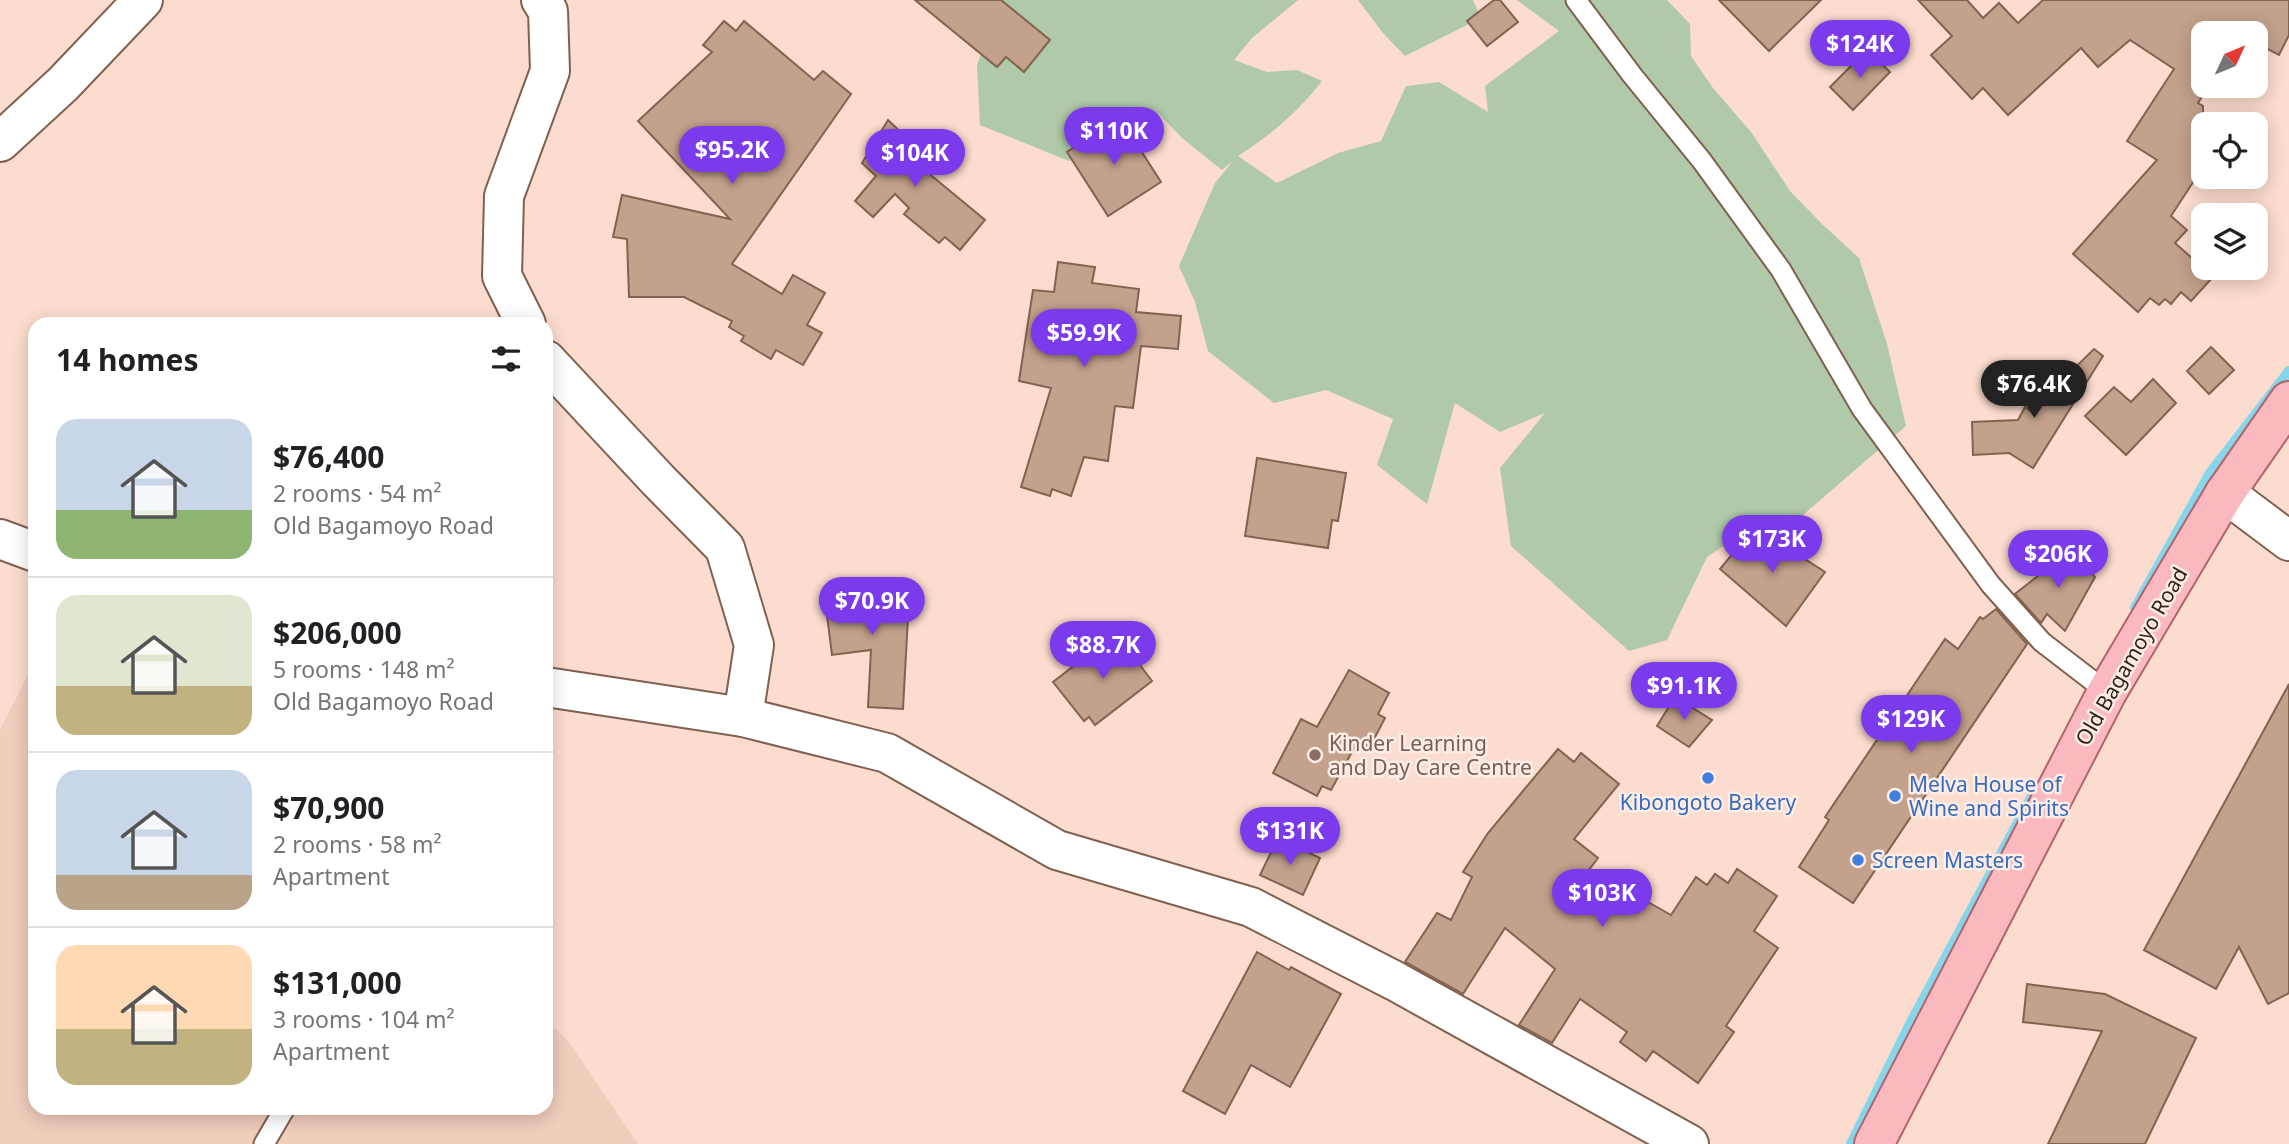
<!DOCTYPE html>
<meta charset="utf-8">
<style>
:root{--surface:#fff;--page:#f6f6f6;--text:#202124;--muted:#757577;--line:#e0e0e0;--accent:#7c3aed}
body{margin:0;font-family:"Noto Sans",sans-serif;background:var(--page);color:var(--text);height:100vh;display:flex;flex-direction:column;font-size:26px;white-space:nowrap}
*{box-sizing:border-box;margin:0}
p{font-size:23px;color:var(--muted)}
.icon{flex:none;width:38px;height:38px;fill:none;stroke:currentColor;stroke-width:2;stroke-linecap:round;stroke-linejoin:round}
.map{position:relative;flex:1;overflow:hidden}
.sheet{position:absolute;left:28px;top:317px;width:525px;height:798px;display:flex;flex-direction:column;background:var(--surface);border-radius:21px;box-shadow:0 4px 18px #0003}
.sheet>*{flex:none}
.needle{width:46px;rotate:46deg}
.controls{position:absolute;left:2191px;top:21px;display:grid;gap:14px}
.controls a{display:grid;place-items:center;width:77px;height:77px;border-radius:14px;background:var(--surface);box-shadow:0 4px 18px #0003;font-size:35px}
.price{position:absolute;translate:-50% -60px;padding:0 16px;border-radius:24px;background:var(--accent);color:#fff;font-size:23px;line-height:46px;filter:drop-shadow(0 2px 4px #0008)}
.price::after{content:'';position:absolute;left:50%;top:42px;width:21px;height:16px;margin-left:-10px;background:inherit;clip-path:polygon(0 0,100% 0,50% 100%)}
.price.on{background:#222;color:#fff}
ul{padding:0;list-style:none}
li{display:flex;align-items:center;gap:21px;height:175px;padding:0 28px}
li+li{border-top:2px solid var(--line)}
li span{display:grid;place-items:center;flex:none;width:196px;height:140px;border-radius:21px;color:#555}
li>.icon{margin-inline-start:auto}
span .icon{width:84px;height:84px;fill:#fffc;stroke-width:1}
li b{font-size:30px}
h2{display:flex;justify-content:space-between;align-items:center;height:84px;padding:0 28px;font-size:30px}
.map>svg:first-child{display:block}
</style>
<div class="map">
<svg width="2289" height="1144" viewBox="0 0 2289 1144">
<rect width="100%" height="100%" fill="#fbdcce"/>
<!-- built -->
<path fill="#f1cdbb" d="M35 661V1108H546V1021L569 1042 638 1144H0V730Z"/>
<!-- green -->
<g fill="#afc9a9">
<path d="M1001 0H1298L1252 38 1234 60 1267 72 1297 70 1322 81C1295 115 1274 132 1238 156L1277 183 1338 153 1381 141 1406 86 1439 82 1488 112 1485 86 1559 31 1517 0H1667L1690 24 1691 56 1713 88 1751 132 1790 191 1822 224 1859 258 1887 344 1906 426 1781 534 1732 540 1707 557 1667 640 1629 651 1511 546 1500 468 1545 413 1500 432 1455 403 1427 504 1377 465 1393 419 1326 390 1274 403 1208 351 1195 302 1179 266 1215 183 1233 161 1222 170 1182 138 1158 113 1069 161 980 125 977 65Z"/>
<path d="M1358 0H1473L1481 18 1405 56 1383 33Z"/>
</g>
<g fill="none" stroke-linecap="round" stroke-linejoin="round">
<!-- stream -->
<g stroke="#85d6ea" stroke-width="10">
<path d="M2135 608 2210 473 2289 371"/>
<path d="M1851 1144 1910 1024 2032 796"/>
</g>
</g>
<!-- building -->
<g fill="#c3a18c" stroke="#826350" stroke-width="2">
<path d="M915 0H1001L1050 40 1024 72 1006 57 997 67Z"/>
<path d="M1494 0H1500L1518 22 1487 46 1467 21Z"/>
<path d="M1719 0H1821L1769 51Z"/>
<path d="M1918 0H1967L1983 18 1999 3 2018 23 2043 0H2289V35L2279 55 2256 43V33H2203V86H2209L2198 103 2203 106V167L2171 216 2187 230 2175 243 2213 277 2191 301 2181 292 2171 304 2165 299 2159 305 2150 298 2138 312 2073 254 2157 160 2127 141 2174 69 2130 40 2098 67 2081 48 2008 115 1983 88 1972 99 1931 55 1952 36Z"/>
<path d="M724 21 736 31 744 21 814 80 823 71 851 94 732 264 782 294 793 275 825 293 807 325 822 333 803 365 776 350 771 359 741 341 744 336 729 327 732 321 684 297H629L627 239 613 237 622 195 730 219 638 121 712 52 703 45Z"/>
<path d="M1867 50 1890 72 1853 110 1830 87Z"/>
<path d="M1120 118 1161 182 1108 216 1067 152Z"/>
<path d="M888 120 908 139 913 134 934 154 921 167 985 220 960 250 945 237 939 243 904 214 909 208 895 194 873 217 855 201 876 176 862 163Z"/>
<path d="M1058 262 1095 267 1092 283 1139 289 1136 312 1181 316 1178 349 1141 346 1133 408 1115 406 1108 461 1084 457 1071 496 1052 489 1050 496 1021 487 1051 388 1019 381 1033 290 1054 292Z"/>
<path d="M2211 347 2234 370 2209 394 2187 371Z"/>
<path d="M2094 349 2103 356 2033 468 2009 453 1973 455 1972 422 2018 420 2025 407 2031 411Z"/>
<path d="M2153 379 2176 403 2126 455 2085 416 2114 387 2131 402Z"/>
<path d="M1257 458 1346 473 1338 521 1332 520 1328 548 1245 536Z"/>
<path d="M1755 527 1825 572 1786 626 1720 569Z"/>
<path d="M2072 549 2095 577 2065 631 2047 614 2041 623 2015 594Z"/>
<path d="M900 582 895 616 908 617 903 709 868 707 871 650 832 655 824 591Z"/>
<path d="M1996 609 2027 644 1853 903 1799 867 1829 820 1825 817 1945 639 1958 649 1980 617 1983 619Z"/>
<path d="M1118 636 1152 681 1095 725 1089 717 1084 721 1053 682 1097 648 1099 650Z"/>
<path d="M1349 670 1389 693 1378 714 1385 718 1370 747 1358 741 1331 790 1322 786 1317 796 1273 773 1301 719 1317 727Z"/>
<path d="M2289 684V993L2268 1004 2239 947 2216 989 2144 950Z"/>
<path d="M1675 697 1712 720 1689 747 1657 726Z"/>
<path d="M1558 749 1574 762 1581 753 1619 784 1574 839 1598 858 1582 879 1635 909 1641 898 1671 915 1696 877 1707 885 1715 874 1728 883 1737 869 1777 896 1754 931 1778 948 1726 1026 1734 1032 1698 1083 1653 1051 1646 1061 1620 1042 1627 1032 1580 999 1552 1043 1519 1025 1555 969 1505 928 1463 994 1405 962 1437 913 1451 920 1472 877 1463 872 1488 833Z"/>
<path d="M1278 838 1320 858 1303 895 1260 875Z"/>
<path d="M1257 952 1289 970 1291 967 1341 994 1290 1087 1251 1065 1225 1114 1183 1091Z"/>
<path d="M2027 984 2105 994 2196 1038 2145 1144H2048L2102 1031 2023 1022Z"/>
</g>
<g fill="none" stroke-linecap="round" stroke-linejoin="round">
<defs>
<g id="lane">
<path d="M1576 0 1632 75 1702 161 1781 270 1862 409 1991 585 2042 642 2107 692"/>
<path d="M264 1144 285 1108"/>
</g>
<g id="street">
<path d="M0 142 63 84 143 0"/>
<path d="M526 324 502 276 504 196 550 71 548 11 541 0"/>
<path d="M546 360 658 480 725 548 754 645 743 717"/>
<path d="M2225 493 2289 541"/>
<path d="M0 539 35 552"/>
<path d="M546 687 743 717 887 753 1057 850 1251 907 1395 981 1689 1144"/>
</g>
<path id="primary" d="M1874 1144 2107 692 2225 493 2289 401"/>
</defs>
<!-- lane casing -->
<use href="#lane" stroke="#80604f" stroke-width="23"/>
<!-- street casing -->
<use href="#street" stroke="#80604f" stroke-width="42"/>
<!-- primary casing -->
<use href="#primary" stroke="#b1646a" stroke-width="42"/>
<!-- lane -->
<use href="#lane" stroke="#fff" stroke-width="19"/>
<!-- street -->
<use href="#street" stroke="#fff" stroke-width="38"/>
<!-- primary -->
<use href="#primary" stroke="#fab8bf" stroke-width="38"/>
</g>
<!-- markers -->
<circle fill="#8d6e63" stroke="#fdede6" stroke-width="2.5" cx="1315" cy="755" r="7"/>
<g fill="#3f7fe0" stroke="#fdede6" stroke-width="2.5">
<circle cx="1708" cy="778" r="7"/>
<circle cx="1895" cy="796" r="7"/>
<circle cx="1858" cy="860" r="7"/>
</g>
<g text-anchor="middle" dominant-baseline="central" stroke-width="5" stroke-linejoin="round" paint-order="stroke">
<!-- street labels -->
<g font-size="21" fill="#30221b" stroke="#fdede6">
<text transform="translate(2131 656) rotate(-60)">Old Bagamoyo Road</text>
</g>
<!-- education labels -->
<g font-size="21" fill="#785e54" stroke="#fdede6" text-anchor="start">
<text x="1329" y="743">Kinder Learning<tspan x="1329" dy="24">and Day Care Centre</tspan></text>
</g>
<!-- shop labels -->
<g font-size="21" fill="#366cbe" stroke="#fdede6" text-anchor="start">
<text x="1909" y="784">Melva House of<tspan x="1909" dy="24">Wine and Spirits</tspan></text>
<text x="1708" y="802" text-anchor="middle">Kibongoto Bakery</text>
<text x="1872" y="860">Screen Masters</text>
</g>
</g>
</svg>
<div class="controls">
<a><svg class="needle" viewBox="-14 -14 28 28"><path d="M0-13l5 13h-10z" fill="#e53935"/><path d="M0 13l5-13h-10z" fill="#757577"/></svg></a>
<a><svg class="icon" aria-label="locate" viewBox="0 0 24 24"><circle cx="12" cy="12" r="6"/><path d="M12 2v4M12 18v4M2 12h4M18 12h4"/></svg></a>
<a><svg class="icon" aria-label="layers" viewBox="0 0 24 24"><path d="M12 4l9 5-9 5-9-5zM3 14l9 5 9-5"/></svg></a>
</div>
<b class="price" style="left:1860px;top:80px">$124K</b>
<b class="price" style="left:1114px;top:167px">$110K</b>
<b class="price" style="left:732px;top:186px">$95.2K</b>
<b class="price" style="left:915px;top:189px">$104K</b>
<b class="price" style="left:1084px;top:369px">$59.9K</b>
<b class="price on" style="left:2034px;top:420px">$76.4K</b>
<b class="price" style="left:1772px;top:575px">$173K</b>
<b class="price" style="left:2058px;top:590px">$206K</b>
<b class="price" style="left:872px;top:637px">$70.9K</b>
<b class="price" style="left:1103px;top:681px">$88.7K</b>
<b class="price" style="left:1684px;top:722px">$91.1K</b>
<b class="price" style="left:1911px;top:755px">$129K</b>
<b class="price" style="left:1290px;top:867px">$131K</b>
<b class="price" style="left:1602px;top:929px">$103K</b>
<section class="sheet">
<h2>14 homes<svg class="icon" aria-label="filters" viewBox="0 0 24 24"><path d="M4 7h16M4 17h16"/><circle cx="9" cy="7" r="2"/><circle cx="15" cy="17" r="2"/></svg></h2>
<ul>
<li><span style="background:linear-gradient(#c9d6e8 65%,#8fb573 0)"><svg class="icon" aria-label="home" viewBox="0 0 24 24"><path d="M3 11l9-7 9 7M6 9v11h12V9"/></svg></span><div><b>$76,400</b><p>2 rooms · 54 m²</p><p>Old Bagamoyo Road</p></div></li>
<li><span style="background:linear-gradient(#dfe7d0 65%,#c2b280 0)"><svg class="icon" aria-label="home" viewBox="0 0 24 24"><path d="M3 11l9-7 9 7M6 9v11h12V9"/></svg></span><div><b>$206,000</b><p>5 rooms · 148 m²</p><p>Old Bagamoyo Road</p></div></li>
<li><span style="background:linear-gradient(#c9d6e8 75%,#b9a48a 0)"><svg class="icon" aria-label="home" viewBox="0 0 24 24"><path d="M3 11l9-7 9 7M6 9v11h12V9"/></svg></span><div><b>$70,900</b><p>2 rooms · 58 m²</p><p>Apartment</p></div></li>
<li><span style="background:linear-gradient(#ffd9b3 60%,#c2b280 0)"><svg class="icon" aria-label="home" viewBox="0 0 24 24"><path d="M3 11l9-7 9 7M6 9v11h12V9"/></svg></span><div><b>$131,000</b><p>3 rooms · 104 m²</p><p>Apartment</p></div></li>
</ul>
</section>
</div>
